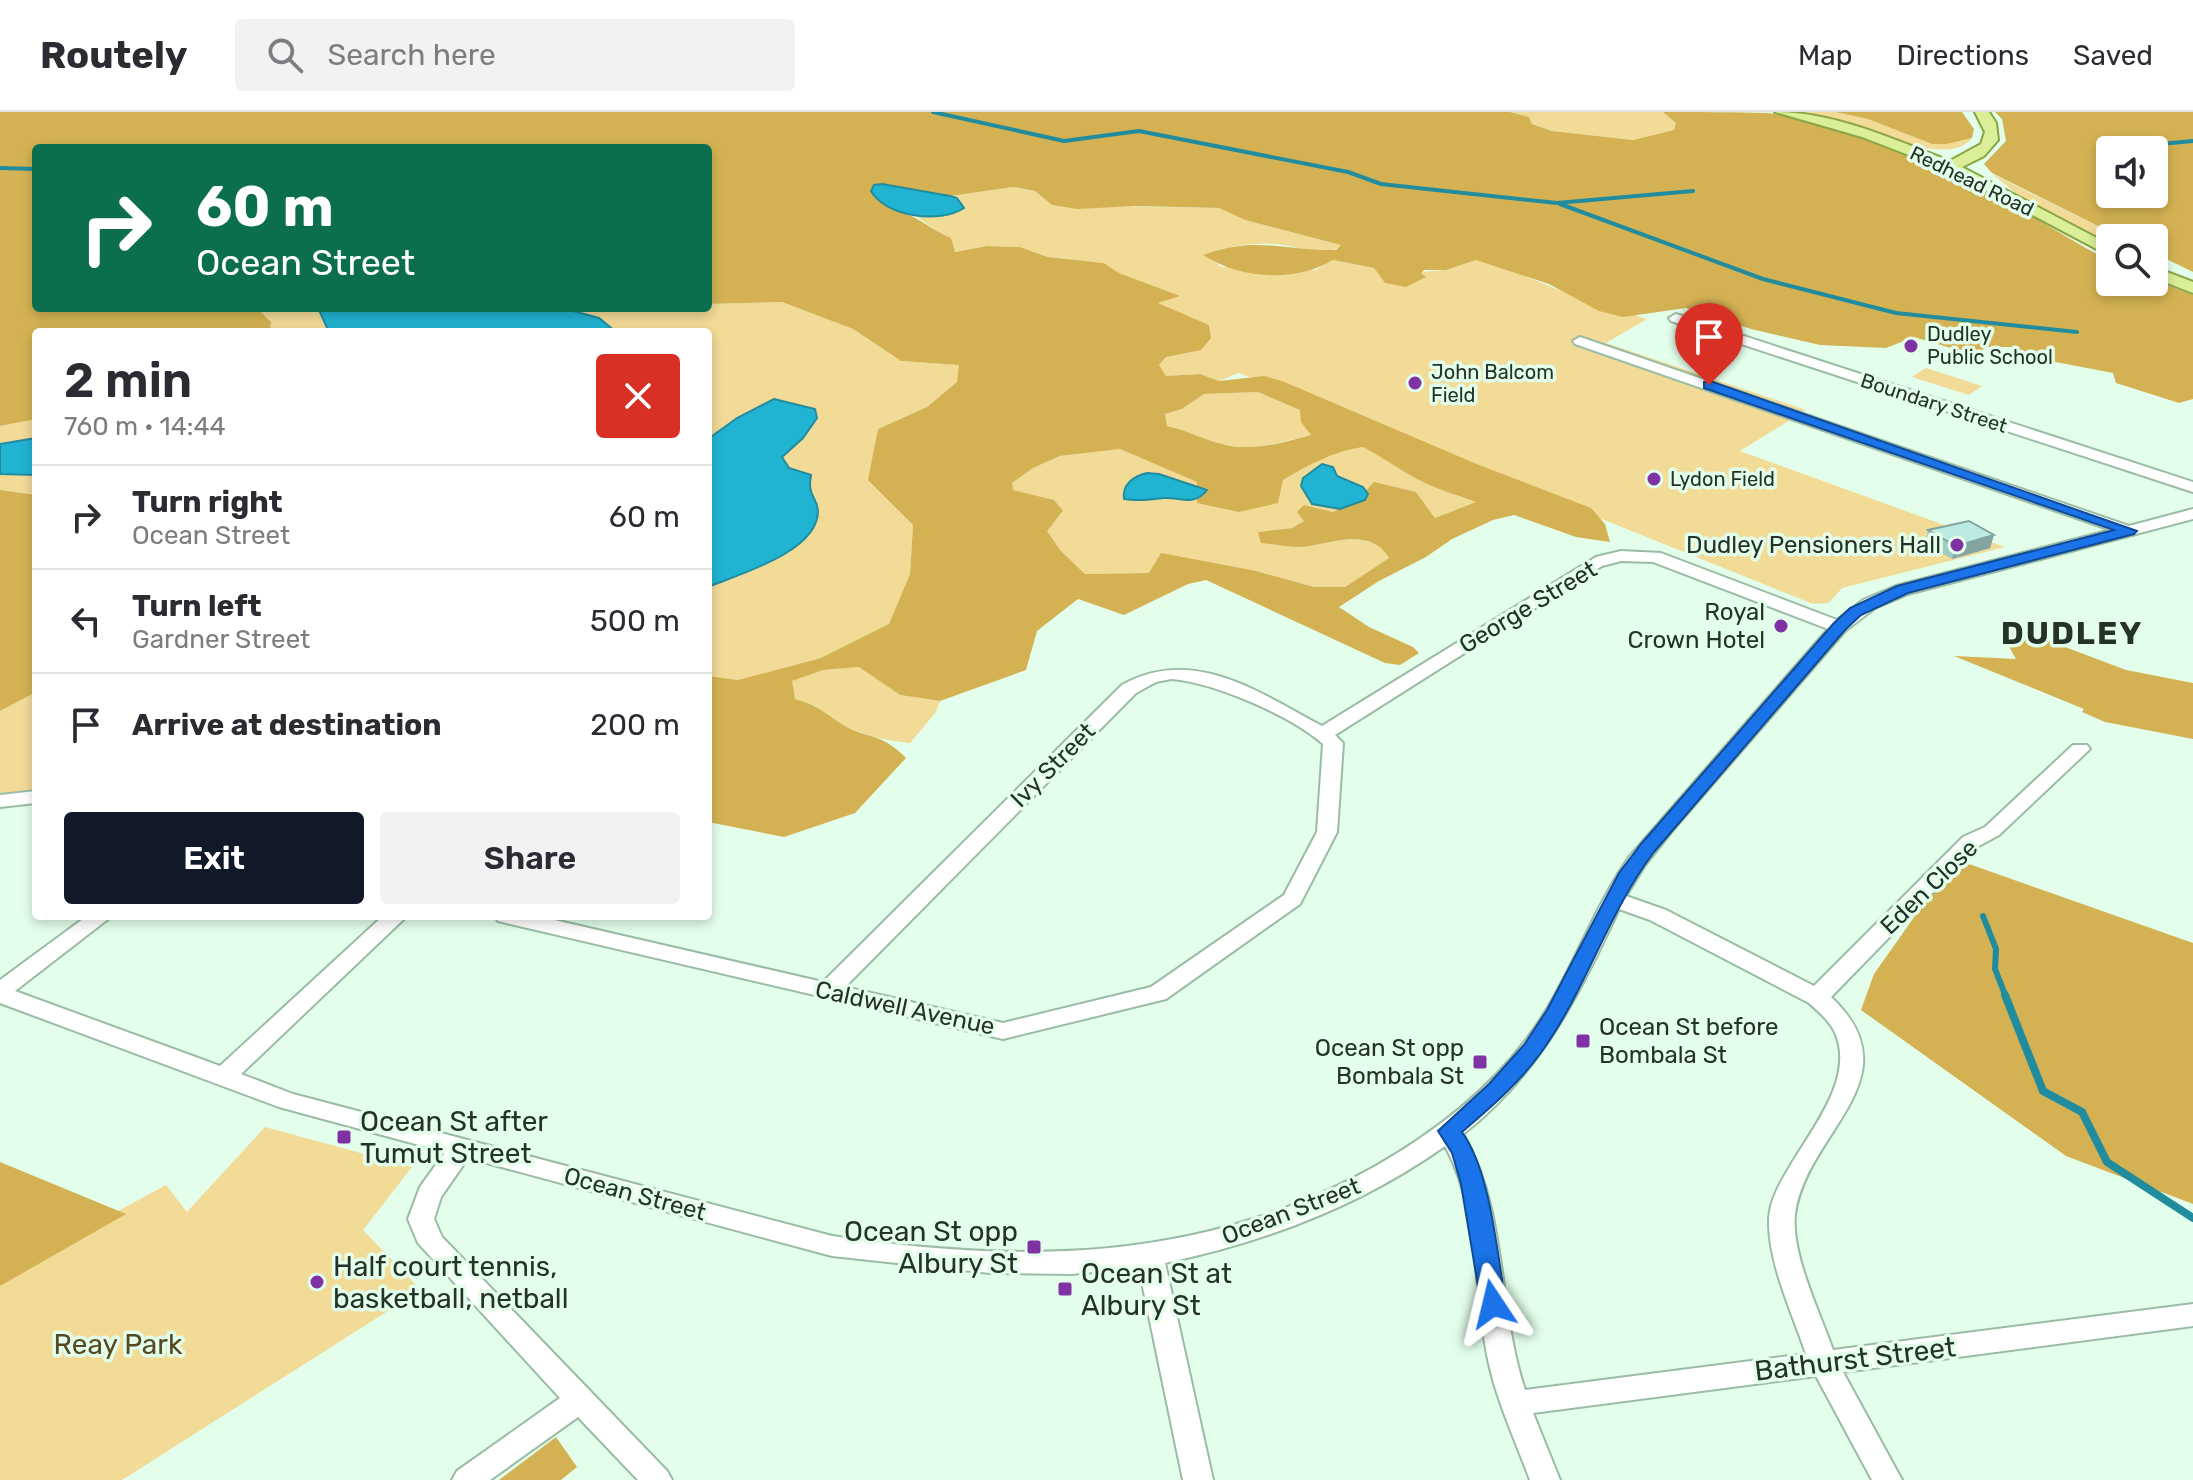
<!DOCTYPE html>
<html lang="en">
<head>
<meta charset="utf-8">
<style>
	body { margin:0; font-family:Rubik,sans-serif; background:#f2f2f3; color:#2b2b33; height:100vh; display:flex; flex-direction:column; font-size:30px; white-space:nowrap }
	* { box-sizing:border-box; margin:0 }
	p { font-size:26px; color:#7c7c81 }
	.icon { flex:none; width:44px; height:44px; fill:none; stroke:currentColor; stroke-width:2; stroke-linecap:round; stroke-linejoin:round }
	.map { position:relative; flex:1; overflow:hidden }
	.details { position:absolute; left:32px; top:216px; width:680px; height:592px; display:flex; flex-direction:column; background:#fff; border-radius:8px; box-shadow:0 4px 12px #0003 }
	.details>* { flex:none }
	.banner { position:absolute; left:32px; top:32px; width:680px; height:168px; border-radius:8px; box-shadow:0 4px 12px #0003; background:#0b6e4f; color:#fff; overflow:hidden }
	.tools { position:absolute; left:2096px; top:24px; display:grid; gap:16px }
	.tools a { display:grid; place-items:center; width:72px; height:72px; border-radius:8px; background:#fff; box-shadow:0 4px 12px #0003; font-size:40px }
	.pin { position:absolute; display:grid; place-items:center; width:68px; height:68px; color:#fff; margin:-82px -34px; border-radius:50% 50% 50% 0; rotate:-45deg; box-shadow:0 0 8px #0007 }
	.pin .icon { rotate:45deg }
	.me { position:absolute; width:88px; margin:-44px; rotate:350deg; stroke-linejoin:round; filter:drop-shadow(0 0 6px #0008) }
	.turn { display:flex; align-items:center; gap:28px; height:168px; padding:0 32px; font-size:36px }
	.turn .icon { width:104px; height:104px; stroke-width:2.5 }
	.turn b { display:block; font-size:56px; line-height:68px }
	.round { display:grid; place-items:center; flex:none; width:84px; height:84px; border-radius:8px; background:#f2f2f3 }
	.head { display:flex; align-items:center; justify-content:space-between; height:136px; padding:0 32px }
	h1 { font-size:48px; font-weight:600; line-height:60px }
	.cta { display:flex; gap:16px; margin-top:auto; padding:16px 32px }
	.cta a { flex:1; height:92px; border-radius:8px; background:#111827; color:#fff; font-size:32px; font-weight:600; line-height:92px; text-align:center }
	.cta a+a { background:#f2f2f3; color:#2b2b33 }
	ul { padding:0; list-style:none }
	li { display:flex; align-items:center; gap:24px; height:104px; padding:0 32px; border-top:2px solid #e1e1e2 }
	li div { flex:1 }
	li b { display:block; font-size:30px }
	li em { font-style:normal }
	header { display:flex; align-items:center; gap:48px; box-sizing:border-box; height:112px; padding:0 40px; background:#fff; border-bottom:2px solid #e1e1e2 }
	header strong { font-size:38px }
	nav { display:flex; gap:44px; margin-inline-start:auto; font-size:28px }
	.search { width:560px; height:72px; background:#f2f2f3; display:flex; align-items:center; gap:20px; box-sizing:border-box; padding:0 28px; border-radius:8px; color:#7c7c81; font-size:30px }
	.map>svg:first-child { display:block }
</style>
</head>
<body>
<header>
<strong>Routely</strong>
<div class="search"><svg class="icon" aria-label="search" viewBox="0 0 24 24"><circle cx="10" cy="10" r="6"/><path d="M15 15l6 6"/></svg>Search here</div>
<nav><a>Map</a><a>Directions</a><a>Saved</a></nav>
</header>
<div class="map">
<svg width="2193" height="1368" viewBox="0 0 2193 1368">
	<rect width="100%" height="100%" fill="#e3feea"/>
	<g fill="#f2da97">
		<polygon points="1510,0 1663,0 1677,11 1674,18 1633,28 1552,19 1532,12 1529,5"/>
		<path d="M1801,0H1835L1868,7L1932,32H1947L1972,26C1948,56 1880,19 1850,11C1834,6 1817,3 1801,0Z"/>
		<polygon points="1992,62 2122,126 2110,126 2110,136 2022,86"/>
		<path d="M1012,75L1035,79L1052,93L1219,96L1245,108L1342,133C1324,148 1294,132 1273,132C1249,131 1227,134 1204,143L1222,155L1316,158L1333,148L1374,156L1385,171L1425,165L1421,160L1446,158L1476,148L1498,153L1564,180L1647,207L1606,231L1806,298L1740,339L2005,435L1842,476L1829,491L1813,492L1239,261L1219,269L1200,262L1166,264L1158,253L1166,245L1183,240L1195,206L1179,203L1157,190L1179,184L1119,161L1104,151L1048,145L1020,135L987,134L954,140L951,126C936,120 927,111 914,103L938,104L963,96L957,86L950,84Z"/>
		<polygon points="782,190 853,217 901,249 960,253 957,270 927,295 878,317 869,368 913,413 910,462 889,513 822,546 738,568 708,564 708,475 790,440 818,396 782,345 803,326 816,306 797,294 774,288 737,306 708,327 708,220 616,220 599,206 562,196 708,196 708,192"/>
		<polygon points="257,196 318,196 329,220 270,220 271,210"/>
		<polygon points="1926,256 1982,274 1969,283 1912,265"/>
		<path d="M1258,280L1300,298L1311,323C1283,330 1251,340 1222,332C1202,327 1187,318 1167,314L1165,302L1182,297L1204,282Z"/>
		<polygon points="36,307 36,326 0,332 0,314"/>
		<path d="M1363,335C1402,354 1434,379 1477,390L1435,406L1416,380L1360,385L1333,400L1304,393V409L1292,416L1258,420L1269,432C1279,433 1291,435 1301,434C1331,432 1368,415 1390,445L1345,475H1314L1256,459L1085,462L1060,438L1046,419L1063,400L1054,388L1012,378V371L1033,356L1060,344L1120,337L1198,370L1283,368L1319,348L1345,338Z"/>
		<polygon points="0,362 36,363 36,383 0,378"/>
		<path d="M859,555L900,583L940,589L936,600L910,631C888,629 860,623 841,612C820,599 821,594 795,587L791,569L823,558Z"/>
		<polygon points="36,580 36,678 0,681 0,599"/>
		<polygon points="265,1015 412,1055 363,1118 421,1178 122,1368 0,1368 0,1163 166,1073 187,1100"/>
	</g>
	<g fill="#d4b253" fill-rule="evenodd">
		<path d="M0,0H1510L1529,5L1532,12L1552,19L1633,28L1674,18L1676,11L1663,0C1697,0 1735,0 1768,1C1838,12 1914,40 1976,73C2022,97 2064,125 2110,149V170L2154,168L2193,183V287L2179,291L2116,271L2113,261L2040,247L2013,235H1987L1974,243L1914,225L1886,236L1820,233L1751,217L1686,196L1623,205L1599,199L1549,172L1476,148L1446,158H1424L1421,161L1426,165L1406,175L1385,171L1374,156L1333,148C1295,171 1240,167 1203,143C1255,123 1285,139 1336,138L1341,133L1245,108L1219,96L1135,94L1077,97L1052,93L1035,79L1013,75L950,84L882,72L895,97C917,104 930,117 951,126L955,140L987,134L1020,135L1048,145L1104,151L1119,161L1180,184L1158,191L1209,213L1211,226L1201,238L1166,245L1159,253L1166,264L1200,262L1219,269L1264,264L1282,269L1479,353L1591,396L1605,412L1610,430L1576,425L1514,403L1493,408L1452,427L1426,445L1379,469L1339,495L1369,515L1413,535L1419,541L1400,553L1385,551L1206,468L1188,472L1124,503L1078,487L1037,519L1026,558L940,589L900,583L859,555L823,558L792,569L795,587C817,593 822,599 840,611C866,628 880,619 906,646L855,701L784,725L708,710V564L738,568L821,546L889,512L910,462L913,413L868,368L878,317L927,295L957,270L959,253L901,249L853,217L782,190L708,192V36H36V196H257L271,210L270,220H36V307L0,314ZM1258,280L1300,298L1301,310L1311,323C1282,331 1251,340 1222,332C1202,327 1187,318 1167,314L1165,302L1182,297L1204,282ZM1363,335C1382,345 1399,357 1417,367C1436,377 1456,383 1476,390L1435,406L1416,380L1374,370L1360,385L1333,400L1304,393L1297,400L1304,409L1292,416L1258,420L1261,431C1273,432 1287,435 1300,435C1328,433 1370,413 1389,446L1345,475H1314L1256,459L1161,441L1149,461L1085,462L1060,438L1047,419L1063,399L1054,388L1013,378L1012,371L1033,356L1060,344L1120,337L1197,370V391L1239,400L1278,391L1283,368C1309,353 1333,339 1363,335Z"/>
		<polygon points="1835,0 1962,0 1974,17 1972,26 1947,32 1932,32 1868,7"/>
		<path d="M1995,0H2193V160L2154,141V126H2122L1992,61L1984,52L2006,29L2002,7ZM2110,38H2154V82H2110Z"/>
		<polygon points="0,378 36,383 36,580 0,599"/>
		<polygon points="2001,521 2028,521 2126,558 2193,571 2193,627 2105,610 2082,600 2084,597 1954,544 2016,547"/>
		<polygon points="1955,747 2193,831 2193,1092 2066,1044 1861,898 1874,862"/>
		<polygon points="0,1050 126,1102 0,1174"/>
		<polygon points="556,1325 577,1355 561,1368 499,1368"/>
	</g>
	<g fill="#21b3d2" stroke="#228c9f" stroke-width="2">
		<path d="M882,72L950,84L957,86L964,96C940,112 886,105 871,79L874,73Z"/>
		<polygon points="318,196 562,196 599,206 616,220 329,220"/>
		<path d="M774,287L815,297L817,306L803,326L782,345L789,356L811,363C807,385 817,384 818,399C818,440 739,462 708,475V327L737,306Z"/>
		<polygon points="36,326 36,363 0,362 0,332"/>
		<polygon points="1322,352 1333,355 1337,364 1363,375 1368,382 1365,388 1340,397 1312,392 1301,374 1303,366"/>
		<path d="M1147,361L1159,362L1207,378C1194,395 1181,385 1164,386C1149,387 1139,390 1124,387C1122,372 1134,364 1147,361Z"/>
	</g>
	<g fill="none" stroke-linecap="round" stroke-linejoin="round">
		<g stroke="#228c9f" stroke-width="4">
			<polyline points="933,0 1064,29 1139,19 1348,60 1381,72 1557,91 1693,79"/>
			<polyline points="2149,33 2193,29"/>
			<polyline points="0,56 36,57"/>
			<polyline points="1560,92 1763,167 1896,201 2077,220"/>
		</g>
		<polyline stroke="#228c9f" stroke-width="6" points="1983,804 1996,837 1995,857 2006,885"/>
		<polyline stroke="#228c9f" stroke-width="8" points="2005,883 2043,979 2082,1000 2107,1050 2193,1106"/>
		<defs>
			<g id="minor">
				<polygon points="1676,202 2193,370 2193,380 1671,209 1669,206"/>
				<path d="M1580,225L2129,414L2193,397V407L1908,482L1875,496L1845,519L1672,719L1645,753L1626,784L1666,798L1814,874L1963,725L1985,715L2073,633H2087L2090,637L1999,723L1977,735L1831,885C1917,966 1805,1021 1795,1103C1791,1142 1820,1201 1833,1238L2193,1192V1214L1843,1260L1902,1368H1872L1816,1264L1533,1301L1560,1368H1530C1516,1330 1498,1292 1489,1252C1473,1182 1481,1099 1445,1034C1362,1093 1265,1130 1165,1151L1213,1368H1183L1139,1156L1071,1162L990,1161L832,1144L468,1046L441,1085L434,1107L442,1125L667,1359L672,1368H638L578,1305L490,1368H452L457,1359L560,1286L418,1131L408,1107L420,1075L445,1040L279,995L0,891V868L87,804H112L15,879L220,954L383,804H407L241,962L293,982L832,1124C1022,1152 1201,1151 1374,1055C1432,1022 1485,982 1526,928C1569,872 1589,802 1630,744L1828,517L1653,450L1621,449L1602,454L1335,623L1343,631L1337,720L1300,792L1166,887L1003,927L506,811L498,809L495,804H537L823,870L1122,573C1193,533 1260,581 1322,614L1596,445L1621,439L1661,441L1837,508L1863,488L1896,474L2111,418L1575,232L1573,229ZM1171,567C1213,570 1292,604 1323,632L1317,720L1284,783L1151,875L1003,911L845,875L1136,581L1156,570ZM1619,797L1650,808L1809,891C1819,900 1831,910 1836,923C1854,968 1810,1019 1789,1056C1780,1071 1770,1088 1769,1107C1768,1151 1792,1200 1806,1242L1525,1278C1497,1194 1508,1100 1463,1022C1539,963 1580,882 1619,797Z"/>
				<polygon points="36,679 36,691 0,695 0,683"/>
			</g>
			<g id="major">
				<path d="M1775,0C1835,0 1895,28 1950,49L1981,32L1985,20L1975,0H1989L1996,11L1998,28L1984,44L1962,55L2110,133V144L1945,57L1862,25Z"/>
				<polygon points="2154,155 2193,170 2193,181 2154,166"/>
			</g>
		</defs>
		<use href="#minor" stroke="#9abca4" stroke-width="4"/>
		<use href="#major" stroke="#8aa644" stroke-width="4"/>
		<use href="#minor" fill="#fff" fill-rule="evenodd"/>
		<use href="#major" fill="#daef98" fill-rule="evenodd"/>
	</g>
	<polygon fill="#a2cac4" points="1928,418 1990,436 1952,447 1925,431"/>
	<polygon fill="#84a4a0" points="1994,423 1990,436 1952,447 1956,434"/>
	<polygon fill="#bcebe4" stroke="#84a4a0" stroke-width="2" points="1969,409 1994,423 1956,434 1928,418"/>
	<path fill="#1a73e8" stroke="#114b97" stroke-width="2" d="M1704,270H1713L2137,419L2134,422L1908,481L1861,503L1845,518L1654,740C1607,802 1586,879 1540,942C1518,972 1490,996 1462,1020C1491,1060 1497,1143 1506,1192L1502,1199L1493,1202L1484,1199L1481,1192L1461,1072L1452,1041L1438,1019L1489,972L1524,933L1547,898L1619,761L1641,732L1834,511L1850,496L1897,474L2114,418L1704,276Z"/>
	<g fill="#7f32a3" stroke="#e3feea" stroke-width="3">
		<circle cx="1911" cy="234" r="8"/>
		<circle cx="1415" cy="271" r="8"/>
		<circle cx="1654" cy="367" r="8"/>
		<circle cx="1957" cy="433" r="8"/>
		<circle cx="1781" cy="514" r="8"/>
		<rect x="1575" y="921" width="16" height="16" rx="4"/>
		<rect x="1472" y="942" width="16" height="16" rx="4"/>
		<rect x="336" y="1017" width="16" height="16" rx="4"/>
		<rect x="1026" y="1127" width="16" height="16" rx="4"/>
		<circle cx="317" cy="1170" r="8"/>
		<rect x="1057" y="1169" width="16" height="16" rx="4"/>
	</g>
	<g text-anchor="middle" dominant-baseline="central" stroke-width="7" stroke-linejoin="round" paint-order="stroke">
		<g font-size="20" fill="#243228" stroke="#e3feea">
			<text transform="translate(1972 69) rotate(26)">Redhead Road</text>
			<text transform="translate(1934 291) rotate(18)">Boundary Street</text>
		</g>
		<g font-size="20" fill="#243228" stroke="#e3feea" text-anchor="start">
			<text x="1927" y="222">Dudley<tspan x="1927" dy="23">Public School</tspan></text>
			<text x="1431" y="260">John Balcom<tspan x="1431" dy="23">Field</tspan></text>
			<text x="1670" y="367">Lydon Field</text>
		</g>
		<g font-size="24" fill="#243228" stroke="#e3feea" text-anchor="end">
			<text x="1941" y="433">Dudley Pensioners Hall</text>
			<text x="1765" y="500">Royal<tspan x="1765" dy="28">Crown Hotel</tspan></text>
			<text x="1599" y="915" text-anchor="start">Ocean St before<tspan x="1599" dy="28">Bombala St</tspan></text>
			<text x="1464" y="936">Ocean St opp<tspan x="1464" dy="28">Bombala St</tspan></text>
		</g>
		<g font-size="24" fill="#243228" stroke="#e3feea">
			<text transform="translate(1528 495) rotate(-31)">George Street</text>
			<text transform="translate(1053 653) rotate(-45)">Ivy Street</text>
			<text transform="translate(1929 775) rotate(-44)">Eden Close</text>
			<text transform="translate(905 896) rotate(12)">Caldwell Avenue</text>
			<text transform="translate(635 1082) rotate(15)">Ocean Street</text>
			<text transform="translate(1291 1099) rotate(-21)">Ocean Street</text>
		</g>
		<g font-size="28" fill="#243228" stroke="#e3feea" text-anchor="start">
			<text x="360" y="1009">Ocean St after<tspan x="360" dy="32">Tumut Street</tspan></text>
			<text x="1018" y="1119" text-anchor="end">Ocean St opp<tspan x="1018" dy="32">Albury St</tspan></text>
			<text x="333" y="1154">Half court tennis,<tspan x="333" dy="32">basketball, netball</tspan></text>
			<text x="1081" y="1161">Ocean St at<tspan x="1081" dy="32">Albury St</tspan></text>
		</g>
		<g font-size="28" fill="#564820" stroke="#e3feea">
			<text x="118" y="1232">Reay Park</text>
		</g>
		<g font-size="28" fill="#243228" stroke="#e3feea">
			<text transform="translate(1855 1247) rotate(-7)">Bathurst Street</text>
		</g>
		<g font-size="32" font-weight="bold" letter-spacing="2" fill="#243228" stroke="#e3feea">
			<text x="2072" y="521">DUDLEY</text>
		</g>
	</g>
</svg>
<div class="tools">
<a><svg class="icon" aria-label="sound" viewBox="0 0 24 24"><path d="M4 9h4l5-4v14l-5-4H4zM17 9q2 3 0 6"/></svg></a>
<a><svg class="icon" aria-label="search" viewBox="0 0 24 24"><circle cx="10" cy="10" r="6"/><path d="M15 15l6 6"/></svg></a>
</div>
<div class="pin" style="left:1709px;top:273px;background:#d93025"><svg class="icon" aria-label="arrive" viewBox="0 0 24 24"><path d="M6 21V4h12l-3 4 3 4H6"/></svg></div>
<svg class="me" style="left:1493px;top:1192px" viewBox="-20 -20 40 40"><path d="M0-17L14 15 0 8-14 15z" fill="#1a73e8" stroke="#fff" stroke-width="4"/></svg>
<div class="banner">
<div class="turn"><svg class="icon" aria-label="right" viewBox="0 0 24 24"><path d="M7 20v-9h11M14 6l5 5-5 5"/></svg><div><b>60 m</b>Ocean Street</div></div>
</div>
<section class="details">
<div class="head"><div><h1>2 min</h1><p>760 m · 14:44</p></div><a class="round" style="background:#d93025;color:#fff"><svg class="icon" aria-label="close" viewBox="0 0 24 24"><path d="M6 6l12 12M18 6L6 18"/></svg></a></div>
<ul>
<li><svg class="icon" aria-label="right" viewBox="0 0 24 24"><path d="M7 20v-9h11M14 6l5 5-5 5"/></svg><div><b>Turn right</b><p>Ocean Street</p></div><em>60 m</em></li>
<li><svg class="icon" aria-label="left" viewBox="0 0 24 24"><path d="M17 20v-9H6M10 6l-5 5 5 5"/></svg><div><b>Turn left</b><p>Gardner Street</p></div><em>500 m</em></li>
<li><svg class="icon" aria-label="arrive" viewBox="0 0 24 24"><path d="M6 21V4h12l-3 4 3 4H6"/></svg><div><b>Arrive at destination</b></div><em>200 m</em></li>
</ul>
<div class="cta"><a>Exit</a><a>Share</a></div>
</section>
</div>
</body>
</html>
